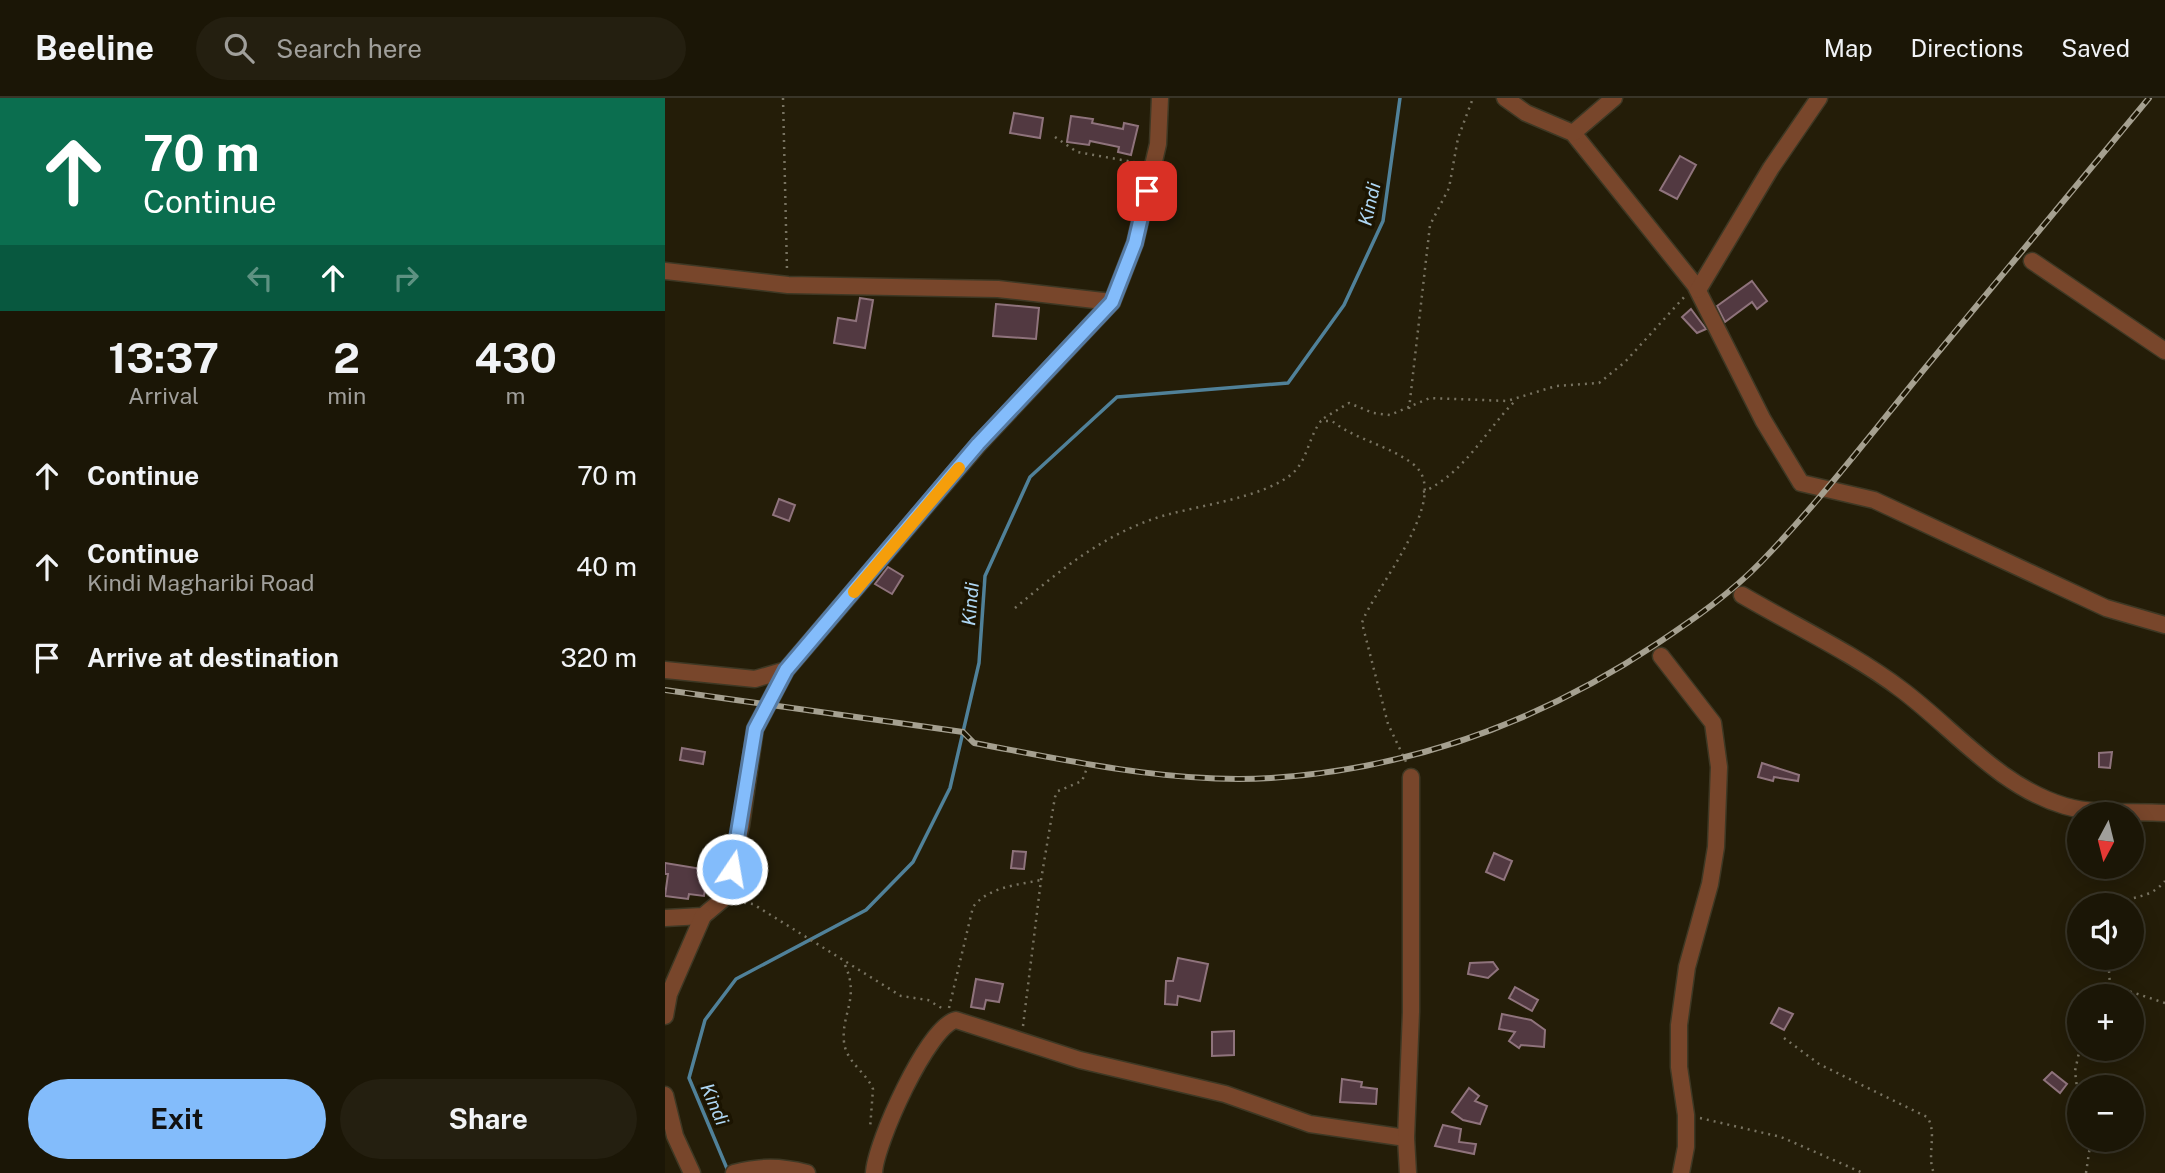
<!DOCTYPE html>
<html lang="en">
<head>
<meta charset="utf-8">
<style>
	body { margin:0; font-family:"Public Sans",sans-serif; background:#241f10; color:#f1f3f6; height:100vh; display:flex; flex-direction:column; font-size:26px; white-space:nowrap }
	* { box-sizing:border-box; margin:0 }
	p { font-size:23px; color:#a09f9b }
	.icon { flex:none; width:38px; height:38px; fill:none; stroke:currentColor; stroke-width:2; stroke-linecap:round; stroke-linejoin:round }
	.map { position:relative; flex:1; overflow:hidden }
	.drawer { display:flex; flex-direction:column; background:#1b1606; width:665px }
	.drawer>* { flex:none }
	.top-card { background:#0b6e4f; color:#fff; overflow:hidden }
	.needle { width:46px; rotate:187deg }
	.buttons { position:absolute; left:1402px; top:704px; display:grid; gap:14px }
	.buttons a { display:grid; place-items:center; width:77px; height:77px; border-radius:50%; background:#1b1606; box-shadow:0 4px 18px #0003,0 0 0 2px #393528; font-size:35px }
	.pin { position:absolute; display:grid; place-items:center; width:60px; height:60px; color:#fff; margin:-30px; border-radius:14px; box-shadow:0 4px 10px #0006 }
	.me { position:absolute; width:77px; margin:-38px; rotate:12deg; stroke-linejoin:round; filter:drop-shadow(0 0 5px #0008) }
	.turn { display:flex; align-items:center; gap:24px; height:147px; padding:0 28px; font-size:32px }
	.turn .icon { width:91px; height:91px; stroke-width:2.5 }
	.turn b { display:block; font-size:49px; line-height:60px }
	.lanes { display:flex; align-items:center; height:66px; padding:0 28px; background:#0003; justify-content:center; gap:35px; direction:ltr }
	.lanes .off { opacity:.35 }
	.eta { display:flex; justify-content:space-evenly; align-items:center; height:119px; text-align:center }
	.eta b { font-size:42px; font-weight:700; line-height:49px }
	.primary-button { display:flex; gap:14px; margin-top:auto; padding:14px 28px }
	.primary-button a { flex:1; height:80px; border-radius:42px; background:#83bcfb; color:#111; font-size:28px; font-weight:700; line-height:80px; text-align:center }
	.primary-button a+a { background:#241f10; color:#f1f3f6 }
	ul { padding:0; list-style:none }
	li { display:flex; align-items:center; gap:21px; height:91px; padding:0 28px }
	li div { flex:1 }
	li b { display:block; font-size:26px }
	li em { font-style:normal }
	header { display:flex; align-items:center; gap:42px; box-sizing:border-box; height:98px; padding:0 35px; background:#1b1606; border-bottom:2px solid #393528 }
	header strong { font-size:33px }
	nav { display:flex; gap:38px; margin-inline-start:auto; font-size:24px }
	.search { width:490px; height:63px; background:#241f10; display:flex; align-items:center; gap:18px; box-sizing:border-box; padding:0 24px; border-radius:38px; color:#a09f9b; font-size:26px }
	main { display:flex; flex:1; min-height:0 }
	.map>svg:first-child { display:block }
</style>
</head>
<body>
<header>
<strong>Beeline</strong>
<div class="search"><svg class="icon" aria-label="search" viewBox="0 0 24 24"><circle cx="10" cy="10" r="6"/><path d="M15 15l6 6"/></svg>Search here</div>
<nav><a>Map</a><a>Directions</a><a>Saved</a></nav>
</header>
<main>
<section class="drawer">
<div class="top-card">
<div class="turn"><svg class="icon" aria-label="ahead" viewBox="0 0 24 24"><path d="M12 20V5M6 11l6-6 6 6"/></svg><div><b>70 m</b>Continue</div></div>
<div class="lanes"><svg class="icon off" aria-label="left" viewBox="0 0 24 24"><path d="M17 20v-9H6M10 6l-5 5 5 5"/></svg><svg class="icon" aria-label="ahead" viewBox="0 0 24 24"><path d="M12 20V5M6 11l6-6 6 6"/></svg><svg class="icon off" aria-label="right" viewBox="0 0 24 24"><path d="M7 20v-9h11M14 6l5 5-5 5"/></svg></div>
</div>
<div class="eta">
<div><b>13:37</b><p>Arrival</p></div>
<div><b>2</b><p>min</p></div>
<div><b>430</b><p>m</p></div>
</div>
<ul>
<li><svg class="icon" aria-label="ahead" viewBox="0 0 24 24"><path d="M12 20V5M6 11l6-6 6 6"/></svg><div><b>Continue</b></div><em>70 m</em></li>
<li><svg class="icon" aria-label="ahead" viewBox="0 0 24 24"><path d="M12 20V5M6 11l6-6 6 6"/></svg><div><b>Continue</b><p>Kindi Magharibi Road</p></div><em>40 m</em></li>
<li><svg class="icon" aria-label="arrive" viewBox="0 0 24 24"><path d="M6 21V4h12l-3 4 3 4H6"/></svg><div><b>Arrive at destination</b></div><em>320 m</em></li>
</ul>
<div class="primary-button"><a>Exit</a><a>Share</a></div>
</section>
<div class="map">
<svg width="1500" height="1075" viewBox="0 0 1500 1075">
	<rect width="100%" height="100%" fill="#241d08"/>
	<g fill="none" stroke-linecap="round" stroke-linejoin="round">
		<polyline stroke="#508199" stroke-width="3.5" points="63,1073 24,980 40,922 71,881 201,812 248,764 285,690 314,565 320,478 365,379 452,299 623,285 679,207 718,123 735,0"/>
	</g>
	<g fill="#523941" stroke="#8f737c" stroke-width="2">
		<polygon points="349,15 378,20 375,40 345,35"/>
		<polygon points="406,18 428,21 427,25 458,31 459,25 473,28 466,57 453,54 454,49 425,43 424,47 402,44"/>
		<polygon points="1015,58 1031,67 1012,101 995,92"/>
		<polygon points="1087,183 1102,203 1092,211 1087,204 1060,224 1052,208"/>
		<polygon points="195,200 208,202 200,250 169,245 173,220 191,223"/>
		<polygon points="331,206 374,210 371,241 328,238"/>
		<polygon points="1026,211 1041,231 1032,235 1017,219"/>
		<polygon points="114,401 130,407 124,423 108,417"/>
		<polygon points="223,469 238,478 227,496 210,486"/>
		<polygon points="17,650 40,654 38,666 15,662"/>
		<polygon points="1447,654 1445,670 1434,669 1434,655"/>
		<polygon points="1097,665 1134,677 1133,683 1109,679 1108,683 1093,679"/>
		<polygon points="348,753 361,754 359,771 346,770"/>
		<polygon points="829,755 847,763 839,782 821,774"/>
		<polygon points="0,765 43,772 39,798 24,796 23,801 0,798 3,776 0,776"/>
		<polygon points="513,860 543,866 535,903 513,898 512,907 500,906 501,883 508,883"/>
		<polygon points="828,864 833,871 823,880 803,876 805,865"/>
		<polygon points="311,881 338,886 334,904 321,902 319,911 306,909"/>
		<polygon points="850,889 873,902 867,913 844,900"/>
		<polygon points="1114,910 1128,916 1119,932 1106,925"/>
		<polygon points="837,916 866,922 880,932 879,949 856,947 854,950 844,943 850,934 834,931"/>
		<polygon points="569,933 569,957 547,958 547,934"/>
		<polygon points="1387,974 1402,986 1395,995 1379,982"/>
		<polygon points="677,981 697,984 696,989 712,991 711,1006 675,1004"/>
		<polygon points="804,990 814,998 810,1003 822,1008 815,1026 798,1022 787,1014"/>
		<polygon points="778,1027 796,1031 794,1044 811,1046 809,1056 770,1048"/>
	</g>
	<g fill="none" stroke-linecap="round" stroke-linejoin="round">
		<defs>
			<g id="minor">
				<polyline points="840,0 861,15 908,35 1030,187 1098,322 1136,385 1209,402 1441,510 1500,527"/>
				<polyline points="908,35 949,0"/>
				<polyline points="1367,163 1500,253"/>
				<polyline points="0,173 123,187 333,191 447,204"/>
				<polyline points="1033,192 1106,70 1154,0"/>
				<path d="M1077,497C1130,528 1188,555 1237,592C1289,631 1335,689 1400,708C1431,717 1467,713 1500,715"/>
				<polyline points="996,558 1048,625 1054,669 1051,749 1045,786 1022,869 1014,927 1014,969 1021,1017 1021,1049 1016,1075"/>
				<polyline points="0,572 90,581 121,572 313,347 447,204 470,145 493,46 495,0"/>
				<polyline points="0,820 38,818 57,802 76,728 90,631 121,572"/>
				<polyline points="0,918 4,896 38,818"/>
				<polyline points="0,997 10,1038 27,1075"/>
				<path d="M69,1075C95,1068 115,1068 142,1075"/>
				<path d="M209,1075C210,1046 263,928 291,922L415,962L560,996L645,1026L741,1040"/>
				<polyline points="743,1075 741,1040 746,914 746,679"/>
			</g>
		</defs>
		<use href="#minor" stroke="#3e3824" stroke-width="19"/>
		<g stroke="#787361" stroke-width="2.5" stroke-dasharray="2 5" stroke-linecap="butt">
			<polyline points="118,0 122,172"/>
			<polyline points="390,39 412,54 474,65"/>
			<polyline points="744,311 765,127 784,90 793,40 808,0"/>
			<polyline points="659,320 684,305 708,315 725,317 765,300 842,303 891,288 934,285 960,264 1021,197"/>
			<path d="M758,394C801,374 819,334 851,302"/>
			<path d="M350,510C393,474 434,440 488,421C525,408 600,401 629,374C643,360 644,338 656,323H667C691,342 723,347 748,366C790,398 707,493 697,525L723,626L742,666"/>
			<polyline points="72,804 88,806 236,898 263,902 280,912"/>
			<path d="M1449,807C1469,797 1485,801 1500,783"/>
			<polyline points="1443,859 1445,887 1500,905"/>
			<path d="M180,867C195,900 176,916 179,944C181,964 201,974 208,991L205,1031"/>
			<polyline points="1438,898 1445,887"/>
			<path d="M284,910L308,809C323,789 352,787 376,782"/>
			<polyline points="358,928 376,782 390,699 393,693 417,683 422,670"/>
			<path d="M1119,940L1154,966L1262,1019C1273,1034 1261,1058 1269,1075"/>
			<polyline points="1414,1007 1410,973 1415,950"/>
			<polyline points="1035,1020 1116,1039 1198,1075"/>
			<polyline points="1421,1075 1426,1041"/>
		</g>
		<use href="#minor" stroke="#78462b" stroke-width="16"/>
		<defs>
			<path id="rail" d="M0,592L298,634L309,645C406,663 507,686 606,680C746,671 876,623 993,545C1029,521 1066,495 1096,464C1155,403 1207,335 1261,269C1335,179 1410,90 1484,0"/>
		</defs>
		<use href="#rail" stroke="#a5a090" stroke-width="6"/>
		<use href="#rail" stroke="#1b1401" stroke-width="3.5" stroke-dasharray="10" stroke-linecap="butt"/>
	</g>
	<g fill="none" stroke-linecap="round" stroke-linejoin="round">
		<defs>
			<polyline id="route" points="67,771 90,631 121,572 313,346 447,204 470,145 482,93"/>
		</defs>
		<use href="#route" stroke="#557aa3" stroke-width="18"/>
		<use href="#route" stroke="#83bcfb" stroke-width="12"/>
		<polyline stroke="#f59e0b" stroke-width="12" points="189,494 294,370"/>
	</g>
	<g text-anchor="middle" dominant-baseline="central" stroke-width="7" stroke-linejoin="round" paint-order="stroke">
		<g font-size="19" font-style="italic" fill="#aed6f3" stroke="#1b1401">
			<text transform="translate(704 106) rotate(-77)">Kindi</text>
			<text transform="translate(305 506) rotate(-85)">Kindi</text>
			<text transform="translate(50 1006) rotate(67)">Kindi</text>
		</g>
	</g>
</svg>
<div class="buttons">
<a><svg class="needle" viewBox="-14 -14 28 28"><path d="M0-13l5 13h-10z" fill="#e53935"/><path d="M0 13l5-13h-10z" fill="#a09f9b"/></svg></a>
<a><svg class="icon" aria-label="sound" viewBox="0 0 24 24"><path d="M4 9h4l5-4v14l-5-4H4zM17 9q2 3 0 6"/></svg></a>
<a>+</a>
<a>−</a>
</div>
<div class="pin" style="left:482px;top:93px;background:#d93025"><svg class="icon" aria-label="arrive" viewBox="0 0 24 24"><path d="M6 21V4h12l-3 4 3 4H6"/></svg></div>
<svg class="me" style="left:67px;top:771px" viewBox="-20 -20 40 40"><circle r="17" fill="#83bcfb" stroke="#fff" stroke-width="3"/><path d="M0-11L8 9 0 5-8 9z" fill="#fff"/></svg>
</div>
</main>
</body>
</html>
